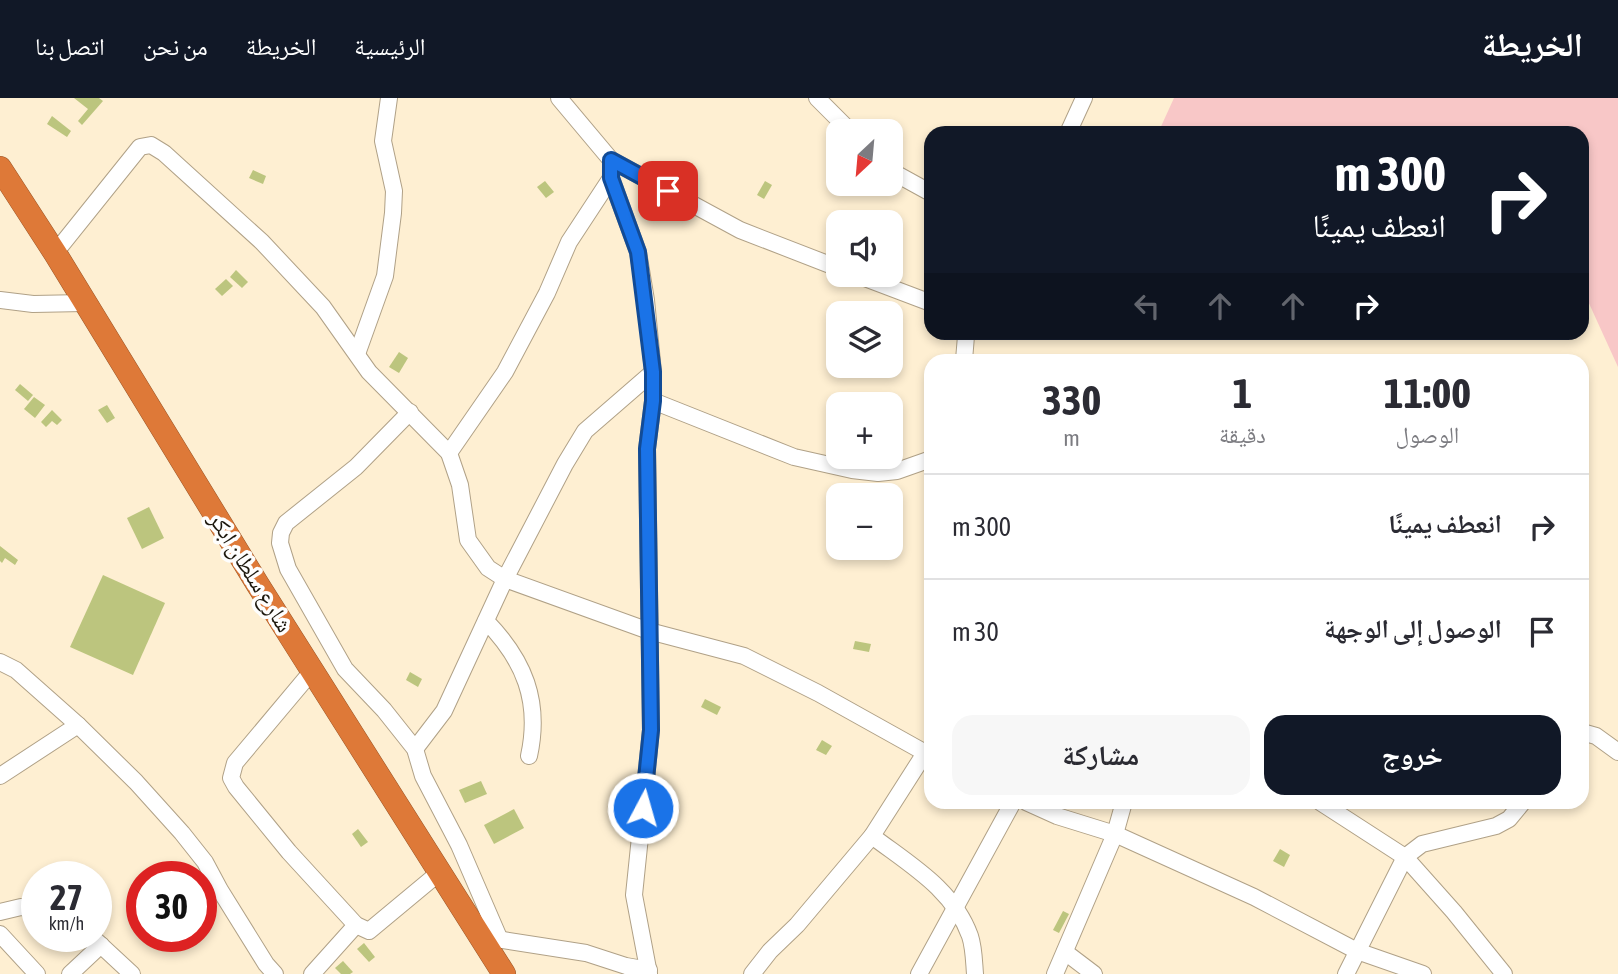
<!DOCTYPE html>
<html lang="ar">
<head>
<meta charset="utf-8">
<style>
	body { margin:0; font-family:"Asap Condensed","Noto Naskh Arabic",sans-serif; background:#f7f7f7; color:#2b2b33; direction:rtl; height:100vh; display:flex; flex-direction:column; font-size:26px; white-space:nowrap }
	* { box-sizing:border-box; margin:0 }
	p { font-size:23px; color:#7c7c81 }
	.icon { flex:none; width:38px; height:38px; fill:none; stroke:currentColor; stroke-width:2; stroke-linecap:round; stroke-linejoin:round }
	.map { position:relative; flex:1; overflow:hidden; direction:ltr }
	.side { position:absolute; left:924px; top:256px; width:665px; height:455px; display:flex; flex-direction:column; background:#fff; border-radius:21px; box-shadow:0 4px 10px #0003; direction:rtl }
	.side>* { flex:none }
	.top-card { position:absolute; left:924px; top:28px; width:665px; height:214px; border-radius:21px; box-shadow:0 4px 10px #0003; direction:rtl; background:#111827; color:#fff; overflow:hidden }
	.needle { width:46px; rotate:206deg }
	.buttons { position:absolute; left:826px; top:21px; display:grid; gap:14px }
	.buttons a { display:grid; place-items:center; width:77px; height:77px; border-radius:14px; background:#fff; box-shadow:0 4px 10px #0003; font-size:35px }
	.speed { position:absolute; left:21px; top:763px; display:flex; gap:14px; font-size:35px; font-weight:700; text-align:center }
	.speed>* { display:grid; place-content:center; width:91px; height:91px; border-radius:50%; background:#fff; box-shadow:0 4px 10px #0003; line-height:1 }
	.speed small { font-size:18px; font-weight:400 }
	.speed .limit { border:10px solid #d22; background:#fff; color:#111 }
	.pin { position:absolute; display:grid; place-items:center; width:60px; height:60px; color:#fff; margin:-30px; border-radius:14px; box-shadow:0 4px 10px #0006 }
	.me { position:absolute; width:77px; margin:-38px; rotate:6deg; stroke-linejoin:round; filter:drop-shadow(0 0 5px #0008) }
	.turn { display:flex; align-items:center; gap:24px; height:147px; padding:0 28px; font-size:32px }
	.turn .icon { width:91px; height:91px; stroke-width:2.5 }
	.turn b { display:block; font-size:49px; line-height:60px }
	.lanes { display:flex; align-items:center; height:66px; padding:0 28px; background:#0003; justify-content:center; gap:35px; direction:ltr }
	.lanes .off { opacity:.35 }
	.eta { display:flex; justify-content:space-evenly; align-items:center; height:119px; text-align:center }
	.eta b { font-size:42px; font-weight:700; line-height:49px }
	.action { display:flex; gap:14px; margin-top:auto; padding:14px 28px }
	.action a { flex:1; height:80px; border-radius:21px; background:#111827; color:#fff; font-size:28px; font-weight:700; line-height:80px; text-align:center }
	.action a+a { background:#f7f7f7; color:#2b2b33 }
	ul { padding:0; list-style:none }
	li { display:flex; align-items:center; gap:21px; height:105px; padding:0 28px; border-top:2px solid #e1e1e2 }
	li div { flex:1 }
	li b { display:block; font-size:26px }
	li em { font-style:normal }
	header { display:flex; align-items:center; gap:42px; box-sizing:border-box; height:98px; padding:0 35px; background:#111827; color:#fff }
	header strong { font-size:33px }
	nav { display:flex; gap:38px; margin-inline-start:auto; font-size:24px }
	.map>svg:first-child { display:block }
</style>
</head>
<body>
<header>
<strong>الخريطة</strong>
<nav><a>الرئيسية</a><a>الخريطة</a><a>من نحن</a><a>اتصل بنا</a></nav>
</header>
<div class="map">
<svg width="1618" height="876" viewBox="0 0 1618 876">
	<rect width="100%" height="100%" fill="#feefd2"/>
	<polygon fill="#f8c7c7" points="1174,0 1618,0 1618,269 1582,190 1582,35 1257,35 1251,33 1158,35"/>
	<g fill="#bcc57e">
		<polygon points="74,0 99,0 103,3 82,27 78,23 88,11"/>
		<polygon points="52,18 71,33 67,39 47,26"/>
		<polygon points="253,72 266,78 263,86 249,80"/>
		<polygon points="545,83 554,94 546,100 537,89"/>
		<polygon points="765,83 772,87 764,101 757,97"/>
		<polygon points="236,172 248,184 242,190 230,179"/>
		<polygon points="226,181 233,188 222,198 215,191"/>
		<polygon points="399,254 408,260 399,275 389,269"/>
		<polygon points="20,286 33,297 28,303 15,292"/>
		<polygon points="34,299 45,307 35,320 24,311"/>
		<polygon points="107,307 115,320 107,325 98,312"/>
		<polygon points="52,312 62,322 57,327 52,323 46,329 41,324"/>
		<polygon points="149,409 164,440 142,451 127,420"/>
		<polygon points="0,448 18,462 15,467 5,460 2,465 0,463"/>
		<polygon points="103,477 165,505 133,577 70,549"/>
		<polygon points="855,543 871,546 869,554 853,551"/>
		<polygon points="410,574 422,581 418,589 406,582"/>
		<polygon points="705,601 721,609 717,617 701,609"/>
		<polygon points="822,642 832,648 826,657 816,652"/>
		<polygon points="481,683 487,696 465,705 459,692"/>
		<polygon points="514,711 524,730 494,746 484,727"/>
		<polygon points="358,731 368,744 361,749 352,736"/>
		<polygon points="1280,751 1290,757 1284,769 1273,763"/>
		<polygon points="1063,813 1069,816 1059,835 1053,832"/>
		<polygon points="364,845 375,859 369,864 357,851"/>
		<polygon points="343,863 353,874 350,876 341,876 335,870"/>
	</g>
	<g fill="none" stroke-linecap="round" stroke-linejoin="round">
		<defs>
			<g id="minor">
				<polyline points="559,0 611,62 611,80 638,154 646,202 653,274 653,303 647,351 651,632 634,797 649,876"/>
				<polyline points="817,0 850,33"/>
				<polyline points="1068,35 1084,0"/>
				<polyline points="611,62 740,132 838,170"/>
				<polyline points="891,73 931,95"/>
				<polyline points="55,155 140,49 151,47 164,55 262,144 323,209 369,274 449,355 460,387 468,442 488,470 505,481 649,533 744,558 818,595 931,658"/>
				<polyline points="857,177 931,205"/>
				<polyline points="0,202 33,206 84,205"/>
				<polyline points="357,256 385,178 393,115 394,93 383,43 389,0"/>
				<polyline points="964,262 966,238 969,234"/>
				<polyline points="653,303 794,359 852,372 878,375 897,373 931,361"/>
				<polyline points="410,314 356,369 286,425 281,435 280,445 288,471 345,571 384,612 415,651 423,678 459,747 500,842"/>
				<polyline points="449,355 505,274 547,195 569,144 611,80"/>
				<path d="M486,523C524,562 541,603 529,658"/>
				<polyline points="0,564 16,572 78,627 0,678"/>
				<polyline points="313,572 235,665 231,680 236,689 289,754 356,827 369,833 440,774"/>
				<polyline points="78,627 136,684 182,735 205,764 220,792 266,866 275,876"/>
				<polyline points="1582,634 1596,638 1618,654"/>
				<polyline points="415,651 444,613 505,481 565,366 585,333 653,274"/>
				<polyline points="1026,704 1057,718 1115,736 1254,799 1357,853 1423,876"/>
				<polyline points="1320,704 1405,759 1454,814 1504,876"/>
				<path d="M872,738C910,767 953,791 970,838C974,850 974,864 975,876"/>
				<polyline points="0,814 21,809 37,810"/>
				<polyline points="0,836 37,876"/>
				<polyline points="91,838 132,876"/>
				<polyline points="490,840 586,855 626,868 649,872"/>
				<polyline points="1065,854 1094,876"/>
				<polyline points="70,876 101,847"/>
				<polyline points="312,876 356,827"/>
				<polyline points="752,876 770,853 797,827 872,738 925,655"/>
				<polyline points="919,876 1013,704"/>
				<polyline points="1055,876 1115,736 1124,704"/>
				<polyline points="1346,876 1405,759 1422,746 1496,728 1509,721 1523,704"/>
			</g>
			<polyline id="highway" points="0,70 55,155 258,487 504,876"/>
		</defs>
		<use href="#minor" stroke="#b0a187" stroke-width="18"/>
		<use href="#highway" stroke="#9a5729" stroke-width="24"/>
		<use href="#minor" stroke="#fff" stroke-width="16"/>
		<use href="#highway" stroke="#de7938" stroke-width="23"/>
	</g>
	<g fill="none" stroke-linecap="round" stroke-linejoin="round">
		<defs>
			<polyline id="route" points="643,710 651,632 647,351 653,303 653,274 638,154 611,80 611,62 668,93"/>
		</defs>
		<use href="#route" stroke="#114b97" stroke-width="18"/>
		<use href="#route" stroke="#1a73e8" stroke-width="12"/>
	</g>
	<g text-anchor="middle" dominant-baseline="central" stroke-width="7" stroke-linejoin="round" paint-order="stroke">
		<g font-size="23" fill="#1d180e" stroke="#fefefe">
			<text transform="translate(251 474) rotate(58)">شارع سلطان ابكر</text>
		</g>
	</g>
</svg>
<div class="buttons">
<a><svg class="needle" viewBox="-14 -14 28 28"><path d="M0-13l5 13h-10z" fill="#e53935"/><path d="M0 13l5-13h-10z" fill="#7c7c81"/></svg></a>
<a><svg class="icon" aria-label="sound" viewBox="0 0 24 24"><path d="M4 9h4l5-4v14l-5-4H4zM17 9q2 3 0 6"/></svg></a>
<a><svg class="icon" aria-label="layers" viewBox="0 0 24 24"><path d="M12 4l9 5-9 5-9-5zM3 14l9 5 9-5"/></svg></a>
<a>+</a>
<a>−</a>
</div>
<div class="speed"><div>27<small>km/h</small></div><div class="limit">30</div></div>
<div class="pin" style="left:668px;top:93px;background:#d93025"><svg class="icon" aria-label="arrive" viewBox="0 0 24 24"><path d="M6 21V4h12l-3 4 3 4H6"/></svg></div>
<svg class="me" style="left:643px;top:710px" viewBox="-20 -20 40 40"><circle r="17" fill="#1a73e8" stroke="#fff" stroke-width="3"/><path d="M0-11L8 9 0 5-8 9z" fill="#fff"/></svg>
<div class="top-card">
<div class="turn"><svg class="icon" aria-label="right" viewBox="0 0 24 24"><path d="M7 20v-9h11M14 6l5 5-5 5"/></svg><div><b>300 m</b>انعطف يمينًا</div></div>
<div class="lanes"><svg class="icon off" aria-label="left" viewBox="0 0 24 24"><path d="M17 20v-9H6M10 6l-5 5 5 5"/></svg><svg class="icon off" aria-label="ahead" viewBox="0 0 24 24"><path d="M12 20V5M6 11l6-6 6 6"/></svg><svg class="icon off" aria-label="ahead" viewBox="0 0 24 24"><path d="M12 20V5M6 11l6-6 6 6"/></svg><svg class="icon" aria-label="right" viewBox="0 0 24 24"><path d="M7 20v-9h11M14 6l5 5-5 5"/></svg></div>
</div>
<section class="side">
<div class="eta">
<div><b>11:00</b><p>الوصول</p></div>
<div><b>1</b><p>دقيقة</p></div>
<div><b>330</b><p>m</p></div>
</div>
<ul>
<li><svg class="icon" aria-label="right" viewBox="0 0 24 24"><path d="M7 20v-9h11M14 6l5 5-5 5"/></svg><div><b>انعطف يمينًا</b></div><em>300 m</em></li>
<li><svg class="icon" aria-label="arrive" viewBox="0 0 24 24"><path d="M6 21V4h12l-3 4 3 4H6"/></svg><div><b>الوصول إلى الوجهة</b></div><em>30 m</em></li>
</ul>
<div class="action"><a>خروج</a><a>مشاركة</a></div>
</section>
</div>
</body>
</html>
